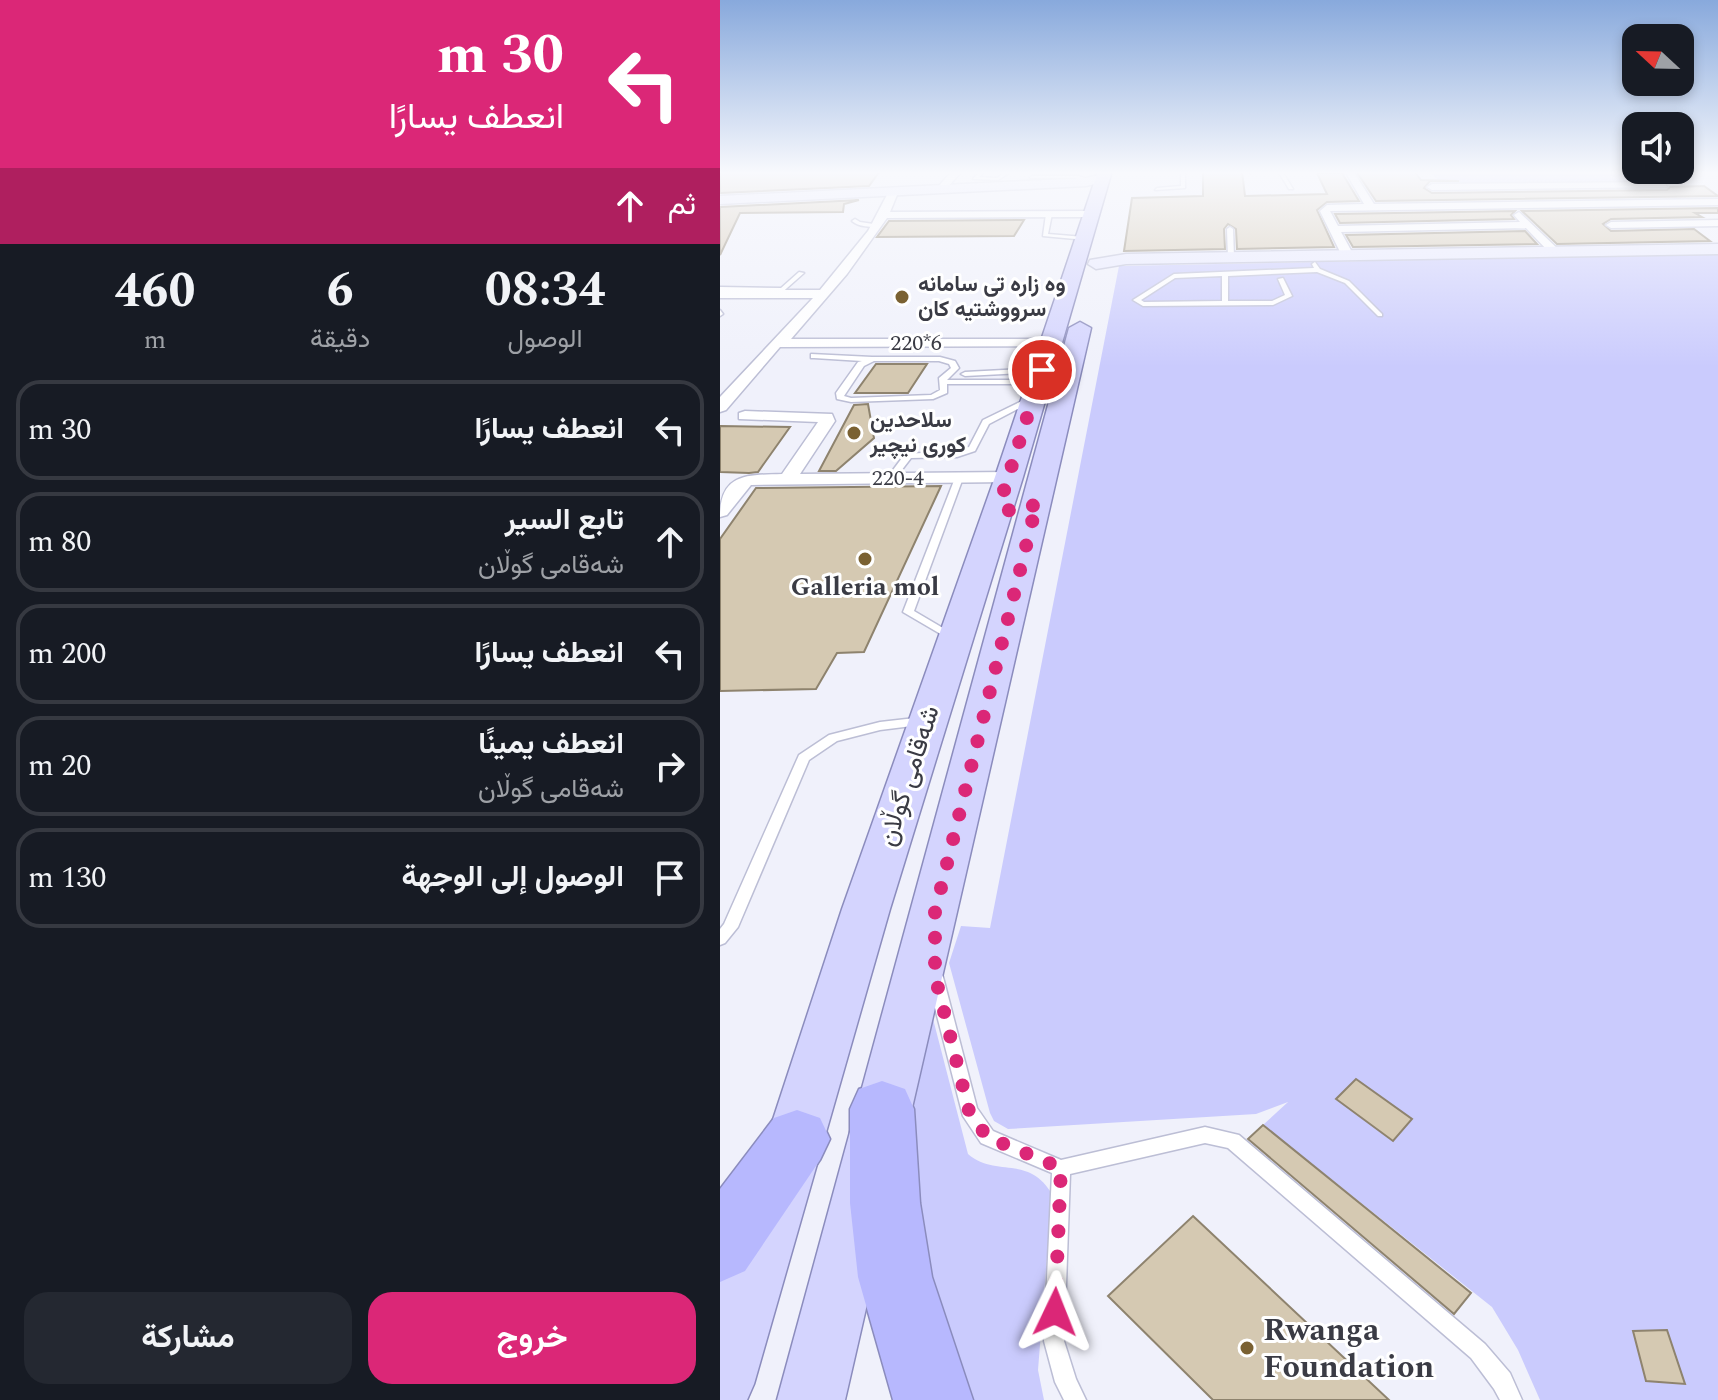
<!DOCTYPE html>
<html lang="ar">
<head>
<meta charset="utf-8">
<style>
	body { margin:0; font-family:Spectral,Vazirmatn,serif; background:#242831; color:#f1f3f6; direction:rtl; height:100vh; display:flex; flex-direction:column; font-size:30px; white-space:nowrap }
	* { box-sizing:border-box; margin:0 }
	p { font-size:26px; color:#9ea1a6 }
	.icon { flex:none; width:44px; height:44px; fill:none; stroke:currentColor; stroke-width:2; stroke-linecap:round; stroke-linejoin:round }
	.map { position:relative; flex:1; overflow:hidden; direction:ltr }
	.panel { display:flex; flex-direction:column; background:#171b24; width:720px }
	.panel>* { flex:none }
	.banner { background:#db2777; color:#fff; overflow:hidden }
	.needle { width:52px; rotate:292deg }
	.controls { position:absolute; left:902px; top:24px; display:grid; gap:16px }
	.controls a { display:grid; place-items:center; width:72px; height:72px; border-radius:16px; background:#171b24; box-shadow:0 4px 12px #0003; font-size:40px }
	.pin { position:absolute; display:grid; place-items:center; width:68px; height:68px; color:#fff; margin:-34px; border:4px solid #fff; border-radius:50%; box-shadow:0 2px 8px #0007 }
	.me { position:absolute; width:88px; margin:-44px; rotate:2deg; stroke-linejoin:round; filter:drop-shadow(0 0 6px #0008) }
	.turn { display:flex; align-items:center; gap:28px; height:168px; padding:0 24px; font-size:36px }
	.turn .icon { width:104px; height:104px; stroke-width:2.5 }
	.turn b { display:block; font-size:56px; line-height:68px }
	.then { display:flex; align-items:center; height:76px; padding:0 24px; background:#0003; gap:16px; font-size:30px }
	.eta { display:flex; justify-content:space-evenly; align-items:center; height:136px; text-align:center }
	.eta b { font-size:48px; font-weight:700; line-height:56px }
	.action { display:flex; gap:16px; margin-top:auto; padding:16px 24px }
	.action a { flex:1; height:92px; border-radius:24px; background:#db2777; color:#fff; font-size:32px; font-weight:700; line-height:92px; text-align:center }
	.action a+a { background:#242831; color:#f1f3f6 }
	ul { padding:0; list-style:none }
	li { display:flex; align-items:center; gap:24px; height:100px; margin:0 16px 12px; padding:0 8px; border:4px solid #363941; border-radius:24px }
	li div { flex:1 }
	li b { display:block; font-size:30px }
	li em { font-style:normal }
	main { display:flex; flex:1; min-height:0 }
	.map>svg:first-child { display:block }
</style>
</head>
<body>
<main>
<div class="map">
<svg width="998" height="1400" viewBox="0 0 998 1400">
	<rect width="100%" height="100%" fill="#f0f1fb"/>
	<g fill="#cacbfd">
		<polygon points="710,171 910,171 927,183 722,185"/>
		<polygon points="998,254 998,1400 820,1400 798,1350 772,1307 543,1125 568,1102 536,1114 288,1129 274,1121 270,1113 229,963 241,926 270,928 399,266"/>
		<path d="M212,1015L248,1154C276,1178 308,1154 332,1194L318,1370L324,1400H235L178,1127Z"/>
	</g>
	<g fill="#d5c9b2" stroke="#8e836e" stroke-width="2">
		<polygon points="0,171 160,171 149,186 0,193"/>
		<polygon points="483,171 522,171 525,196 607,194 597,173 622,173 639,201 607,202 597,210 614,247 517,249 516,229 508,224 504,229 505,249 404,251 412,198 483,196"/>
		<polygon points="636,171 694,171 701,180 739,181 710,181 704,188 712,193 947,190 950,187 984,186 998,196 656,201"/>
		<polygon points="139,200 124,204 123,212 20,213 0,255 0,207"/>
		<polygon points="998,208 998,213 975,213 982,217 891,219 883,224 891,231 974,229 990,241 837,244 802,211"/>
		<polygon points="795,211 791,215 794,219 620,223 615,214"/>
		<polygon points="304,220 294,236 157,237 169,221"/>
		<polygon points="805,231 817,244 633,247 626,235"/>
		<polygon points="156,364 207,364 188,393 135,393"/>
		<polygon points="148,404 154,438 116,471 99,471 134,405"/>
		<polygon points="0,426 70,427 38,472 29,473 0,472"/>
		<polygon points="221,486 144,652 117,653 96,689 0,691 0,539 36,488"/>
		<polygon points="636,1079 692,1119 673,1141 616,1099"/>
		<polygon points="543,1125 751,1293 734,1314 528,1139"/>
		<polygon points="473,1216 669,1400 493,1400 388,1296"/>
		<polygon points="947,1330 965,1384 926,1381 913,1331"/>
	</g>
	<g fill="none" stroke-linecap="round" stroke-linejoin="round">
		<defs>
			<g id="lane">
				<polygon points="260,171 265,171 259,177 277,178 287,171 292,171 278,180 253,179"/>
				<polygon points="461,171 465,171 465,188 435,190 437,188 461,186"/>
				<polygon points="529,171 534,171 530,173 528,172"/>
				<polygon points="558,171 562,171 573,189 569,189"/>
				<polygon points="312,176 358,176 364,178 364,182 360,183 357,178 310,178"/>
				<polygon points="329,212 332,214 328,234 364,237 366,240 323,236 326,214"/>
				<path d="M135,219L140,222L160,225C152,228 139,227 132,221Z"/>
				<polygon points="510,227 513,229 514,257 511,259 508,257 507,229"/>
				<path d="M595,262L600,269L629,281L662,314V316H658L625,283L597,272L508,276V301H552L565,295L558,279L563,278L572,296L553,305L423,306L413,300L454,274L594,268L592,264ZM502,276V301L424,302L421,300L455,278Z"/>
				<polygon points="79,272 84,273 58,296 55,294 57,292 0,291 0,287 61,288"/>
				<polygon points="0,310 3,314 0,316"/>
				<path d="M91,354L152,357H220L235,361L239,368L227,380H318L322,382L318,384H227V393L213,399L131,402L117,399L116,393L138,362L142,361L94,358H91ZM154,361H219L229,364L231,368L219,378L220,390L211,395L131,398L124,396L144,366Z"/>
				<polygon points="322,368 325,368 325,372 245,376 241,374 245,372"/>
				<polygon points="308,398 315,400 269,424 255,451 237,457 191,458 174,480 168,480 167,478 185,454 236,451 249,447 263,420"/>
				<polygon points="239,475 243,478 194,611 228,631 230,633 224,636 183,612 235,478"/>
				<polygon points="204,717 208,718 210,721 208,724 160,730 117,741 89,760 18,927 5,943 0,945 0,929 4,924 79,755 109,735 160,722"/>
				<polygon points="215,971 221,973 223,977 257,1108 273,1131 341,1160 485,1127 519,1135 765,1344 790,1373 802,1400 780,1400 774,1389 751,1358 508,1148 485,1143 350,1174 344,1341 356,1379 366,1400 344,1400 335,1382 324,1341 332,1173 261,1143 243,1116 207,977 209,973"/>
			</g>
			<g id="street">
				<polygon points="232,171 242,171 224,191 218,191 218,187"/>
				<polygon points="625,171 633,171 654,204 998,199 998,205 610,211 618,226 800,222 794,215 799,212 840,251 830,253 806,228 621,232 633,254 627,257 621,254 600,211 607,205 644,204"/>
				<polygon points="944,182 947,187 712,190 707,187 712,184"/>
				<polygon points="168,193 177,195 170,212 370,211 375,214 370,217 167,218 127,274 71,339 332,339 337,340 337,346 60,347 6,410 0,412 0,397 93,298 0,298 0,290 100,290 148,231"/>
				<polygon points="998,220 998,226 891,228 886,225 891,222"/>
				<path d="M25,411L112,414L115,421L80,474L289,472L298,477L289,482L31,485L7,515L0,517C0,473 27,475 62,474L98,422L19,419V413Z"/>
			</g>
			<g id="secondary">
				<polygon points="383,174 388,175 388,181 366,186 0,204 0,196 366,178"/>
				<polygon points="998,244 998,254 406,264 376,269 368,264 370,260 406,254"/>
			</g>
			<g id="primary">
				<polygon points="378,171 392,171 303,477 170,909 34,1384 27,1400 0,1400 0,1281 122,909 275,477"/>
				<polygon points="360,322 371,328 125,1400 57,1400 349,328"/>
			</g>
			<g id="highway">
				<polygon points="162,1081 185,1089 194,1109 200,1203 212,1277 253,1400 173,1400 138,1277 130,1203 130,1109 139,1089"/>
				<polygon points="77,1110 100,1118 110,1139 100,1160 25,1271 0,1282 0,1189 54,1118"/>
			</g>
		</defs>
		<use href="#lane" stroke="#bcbed5" stroke-width="3"/>
		<use href="#street" stroke="#bcbed5" stroke-width="3"/>
		<use href="#secondary" stroke="#bcbed5" stroke-width="3"/>
		<use href="#primary" stroke="#8b8cbd" stroke-width="3"/>
		<use href="#highway" stroke="#8b8cbd" stroke-width="3"/>
		<use href="#lane" fill="#fff" fill-rule="evenodd"/>
		<use href="#street" fill="#fff" fill-rule="evenodd"/>
		<use href="#secondary" fill="#e9eaff" fill-rule="evenodd"/>
		<use href="#primary" fill="#d4d4fe" fill-rule="evenodd"/>
		<use href="#highway" fill="#b7b8fe" fill-rule="evenodd"/>
	</g>
	<linearGradient id="sky" x2="0" y2="1"><stop stop-color="#88a9dc"/><stop offset="0.47" stop-color="#f8f9fd"/><stop offset="1" stop-color="#f8f9fd" stop-opacity="0"/></linearGradient>
	<rect width="998" height="367" fill="url(#sky)"/>
	<g fill="none" stroke-linecap="round" stroke-linejoin="round">
		<path stroke="#db2777" stroke-width="14" stroke-dasharray="0 25.2" d="M322,370L280,503C287,516 308,512 317,502L215,912V976L249,1111L267,1137L341,1168L335,1312"/>
	</g>
	<g fill="#7a6132" stroke="#fff" stroke-width="3">
		<circle cx="182" cy="297" r="8"/>
		<circle cx="134" cy="433" r="8"/>
		<circle cx="145" cy="559" r="8"/>
		<circle cx="527" cy="1348" r="8"/>
	</g>
	<g text-anchor="middle" dominant-baseline="central" stroke-width="6" stroke-linejoin="round" paint-order="stroke">
		<g font-size="22" font-weight="bold" fill="#3a3b44" stroke="#fff" text-anchor="start">
			<text x="198" y="284">وه زاره تى سامانه<tspan x="198" dy="25">سرووشتيه كان</tspan></text>
			<text x="150" y="420">سلاحدین<tspan x="150" dy="25">كوری نیچیر</tspan></text>
		</g>
		<g font-size="22" fill="#3a3b44" stroke="#fff">
			<text x="196" y="343">220*6</text>
			<text x="178" y="478">220-4</text>
		</g>
		<g font-size="26" font-weight="bold" fill="#3a3b44" stroke="#fff">
			<text x="145" y="587">Galleria mol</text>
		</g>
		<g font-size="26" fill="#3a3b44" stroke="#fff">
			<text transform="translate(189 776) rotate(-72)">شەقامی گوڵان</text>
		</g>
		<g font-size="32" font-weight="bold" fill="#3a3b44" stroke="#fff" text-anchor="start">
			<text x="543" y="1330">Rwanga<tspan x="543" dy="37">Foundation</tspan></text>
		</g>
	</g>
</svg>
<div class="controls">
<a><svg class="needle" viewBox="-14 -14 28 28"><path d="M0-13l5 13h-10z" fill="#e53935"/><path d="M0 13l5-13h-10z" fill="#9ea1a6"/></svg></a>
<a><svg class="icon" aria-label="sound" viewBox="0 0 24 24"><path d="M4 9h4l5-4v14l-5-4H4zM17 9q2 3 0 6"/></svg></a>
</div>
<div class="pin" style="left:322px;top:370px;background:#d93025"><svg class="icon" aria-label="arrive" viewBox="0 0 24 24"><path d="M6 21V4h12l-3 4 3 4H6"/></svg></div>
<svg class="me" style="left:335px;top:1312px" viewBox="-20 -20 40 40"><path d="M0-17L14 15 0 8-14 15z" fill="#db2777" stroke="#fff" stroke-width="4"/></svg>
</div>
<section class="panel">
<div class="banner">
<div class="turn"><svg class="icon" aria-label="left" viewBox="0 0 24 24"><path d="M17 20v-9H6M10 6l-5 5 5 5"/></svg><div><b>30 m</b>انعطف يسارًا</div></div>
<div class="then">ثم<svg class="icon" aria-label="ahead" viewBox="0 0 24 24"><path d="M12 20V5M6 11l6-6 6 6"/></svg></div>
</div>
<div class="eta">
<div><b>08:34</b><p>الوصول</p></div>
<div><b>6</b><p>دقيقة</p></div>
<div><b>460</b><p>m</p></div>
</div>
<ul>
<li><svg class="icon" aria-label="left" viewBox="0 0 24 24"><path d="M17 20v-9H6M10 6l-5 5 5 5"/></svg><div><b>انعطف يسارًا</b></div><em>30 m</em></li>
<li><svg class="icon" aria-label="ahead" viewBox="0 0 24 24"><path d="M12 20V5M6 11l6-6 6 6"/></svg><div><b>تابع السير</b><p>شەقامی گوڵان</p></div><em>80 m</em></li>
<li><svg class="icon" aria-label="left" viewBox="0 0 24 24"><path d="M17 20v-9H6M10 6l-5 5 5 5"/></svg><div><b>انعطف يسارًا</b></div><em>200 m</em></li>
<li><svg class="icon" aria-label="right" viewBox="0 0 24 24"><path d="M7 20v-9h11M14 6l5 5-5 5"/></svg><div><b>انعطف يمينًا</b><p>شەقامی گوڵان</p></div><em>20 m</em></li>
<li><svg class="icon" aria-label="arrive" viewBox="0 0 24 24"><path d="M6 21V4h12l-3 4 3 4H6"/></svg><div><b>الوصول إلى الوجهة</b></div><em>130 m</em></li>
</ul>
<div class="action"><a>خروج</a><a>مشاركة</a></div>
</section>
</main>
</body>
</html>
